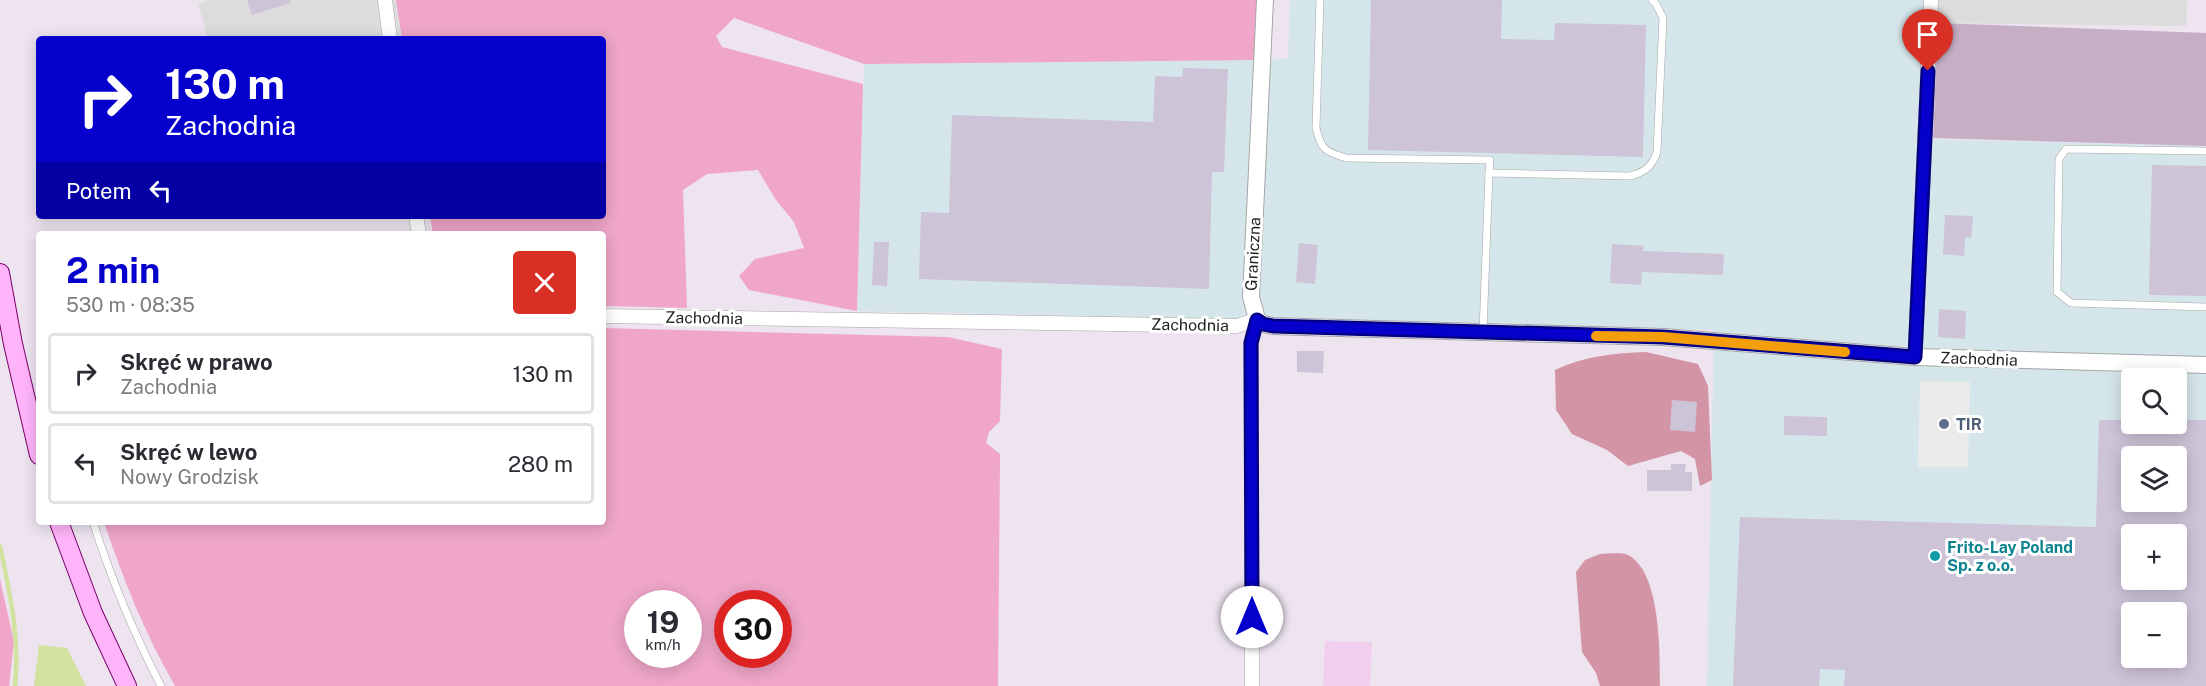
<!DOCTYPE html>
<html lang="pl">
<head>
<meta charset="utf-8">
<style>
	body { margin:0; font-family:"Public Sans",sans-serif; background:#f2f2f3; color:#2b2b33; height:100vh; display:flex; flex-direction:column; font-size:22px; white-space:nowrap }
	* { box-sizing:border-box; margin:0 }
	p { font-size:20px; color:#7c7c81 }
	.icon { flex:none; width:33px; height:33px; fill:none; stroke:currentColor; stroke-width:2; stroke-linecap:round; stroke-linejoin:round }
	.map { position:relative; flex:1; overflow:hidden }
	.drawer { position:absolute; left:36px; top:231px; width:570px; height:294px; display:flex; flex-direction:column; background:#fff; border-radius:6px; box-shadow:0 3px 15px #0003 }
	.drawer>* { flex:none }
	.banner { position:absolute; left:36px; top:36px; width:570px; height:183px; border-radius:6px; box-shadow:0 3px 15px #0003; background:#0600cd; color:#fff; overflow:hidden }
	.controls { position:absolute; left:2121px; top:368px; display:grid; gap:12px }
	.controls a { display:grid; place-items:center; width:66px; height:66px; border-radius:6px; background:#fff; box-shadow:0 3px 15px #0003; font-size:30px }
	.speed { position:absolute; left:624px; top:590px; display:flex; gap:12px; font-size:30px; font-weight:700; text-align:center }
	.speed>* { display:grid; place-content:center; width:78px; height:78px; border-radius:50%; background:#fff; box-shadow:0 3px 15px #0003; line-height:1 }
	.speed small { font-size:15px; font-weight:400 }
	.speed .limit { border:9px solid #d22; background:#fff; color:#111 }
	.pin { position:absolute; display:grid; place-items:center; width:51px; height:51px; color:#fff; margin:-62px -26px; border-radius:50% 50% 50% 0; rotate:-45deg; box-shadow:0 0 6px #0007 }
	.pin .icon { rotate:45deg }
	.me { position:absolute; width:66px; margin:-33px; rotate:0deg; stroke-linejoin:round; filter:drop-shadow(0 0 4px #0008) }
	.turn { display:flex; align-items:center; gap:21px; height:126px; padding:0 30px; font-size:27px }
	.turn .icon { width:78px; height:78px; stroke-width:2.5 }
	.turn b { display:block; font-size:42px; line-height:51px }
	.then { display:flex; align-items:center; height:57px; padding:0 30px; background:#0003; gap:12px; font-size:22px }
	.round { display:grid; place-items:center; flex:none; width:63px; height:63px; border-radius:6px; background:#f2f2f3 }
	.head { display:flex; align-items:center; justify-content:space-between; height:102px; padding:0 30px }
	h1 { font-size:36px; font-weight:700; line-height:45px; color:#0600cd }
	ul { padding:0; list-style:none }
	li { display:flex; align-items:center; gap:18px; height:81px; margin:0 12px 9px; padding:0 18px; border:3px solid #e1e1e2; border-radius:6px }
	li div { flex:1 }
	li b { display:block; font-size:22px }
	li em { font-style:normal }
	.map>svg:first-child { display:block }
</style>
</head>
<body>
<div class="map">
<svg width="2206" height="686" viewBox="0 0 2206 686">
	<rect width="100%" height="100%" fill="#ede4f0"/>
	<g fill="#dcdcdd">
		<polygon points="210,0 396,0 402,39 208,39 198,4"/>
		<polygon points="1938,0 2187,0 2186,26 1938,23"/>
	</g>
	<path fill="#d5e6ea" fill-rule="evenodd" d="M1290,0H1925L1917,139L2206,146V686H1707L1714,330L857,311L864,64L1288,59ZM2132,378H2176V423H2132ZM2132,456H2176V501H2132ZM2132,534H2176V579H2132ZM2132,612H2176V657H2132Z"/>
	<polygon fill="#c6afc5" points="1938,23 2206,33 2206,146 1933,138"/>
	<polygon fill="#f1ceed" points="1325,641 1372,642 1370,686 1323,686"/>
	<g fill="#efa6c8" fill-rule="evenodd">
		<polygon points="396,0 1258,0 1257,60 864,64 734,18 716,36 722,47 863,84 857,311 749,290 739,276 755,259 804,248 794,222 776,200 758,170 707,174 683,190 687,308 603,306 603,234 433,234 430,216 603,216 603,39 402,39"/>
		<path d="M603,328L948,337L1002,349L1000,421L989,432L986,443L1000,454L998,686H175C145,634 123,579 104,522H603ZM638,603H688V654H638ZM728,603H778V654H728Z"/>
		<polygon points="0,579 14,642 9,686 0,686"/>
	</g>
	<g fill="#d395a6">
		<path d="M1646,352L1698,364L1708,386L1712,480L1700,486L1695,459L1681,451L1628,466L1607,450L1572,434L1556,410L1555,370C1584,356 1614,353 1646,352Z"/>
		<path d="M1600,554C1608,554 1621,552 1628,555C1661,572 1660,653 1660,686H1600L1596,673L1582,652L1576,572L1585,560Z"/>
	</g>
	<polygon fill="#ebebeb" points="1920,381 1970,382 1968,467 1918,467"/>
	<polygon fill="#d1e2a1" points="39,645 67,648 86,686 34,686"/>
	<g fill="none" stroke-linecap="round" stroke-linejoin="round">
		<path stroke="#d1e2a1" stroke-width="4.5" d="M0,546C10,594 20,637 15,686"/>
	</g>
	<g fill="#cdc4d8" fill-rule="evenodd">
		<polygon points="247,0 290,0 290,3 252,15"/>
		<polygon points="1371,0 1502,0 1501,39 1554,40 1555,23 1646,25 1643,157 1368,150"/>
		<polygon points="1183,68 1228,69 1224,172 1212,172 1209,289 919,279 921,212 949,213 952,115 1153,122 1155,76 1182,77"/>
		<polygon points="2152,165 2206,166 2206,296 2149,295"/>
		<polygon points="1945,215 1973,216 1971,238 1965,237 1964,256 1943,254"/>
		<polygon points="874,242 889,242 887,286 872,285"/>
		<polygon points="1299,243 1318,245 1315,284 1296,282"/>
		<polygon points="1612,244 1644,246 1643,251 1724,254 1723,275 1642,272 1641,285 1610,283"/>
		<polygon points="1939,309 1966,311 1965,339 1938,337"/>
		<polygon points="1297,351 1324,351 1323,373 1297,372"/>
		<polygon points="1672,400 1697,402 1695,432 1670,430"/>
		<polygon points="1784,416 1827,417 1827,436 1784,435"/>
		<path d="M2099,420H2132V423H2176V420H2206V686H1844L1845,670L1820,669L1819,686H1733L1740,517L2096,527ZM2132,456H2176V501H2132ZM2132,534H2176V579H2132ZM2132,612H2176V657H2132Z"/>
		<polygon points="1671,464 1686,464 1685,472 1692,472 1692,491 1647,491 1647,470 1671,470"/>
	</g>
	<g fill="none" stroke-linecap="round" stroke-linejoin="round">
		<defs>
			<g id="service">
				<path d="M1320,0L1316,128C1321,150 1326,152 1346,158L1490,160L1489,173"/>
				<polyline points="2206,151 2066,149 2059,159 2057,292 2071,303 2206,307"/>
				<path d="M1483,332L1489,173L1630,176C1645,172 1652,167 1657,152L1663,18L1656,4L1652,0"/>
				<path d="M93,522C111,578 134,634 161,686"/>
			</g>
			<g id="minor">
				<polyline points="385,0 390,39"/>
				<polyline points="416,216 419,234"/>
				<polyline points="603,316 1237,326 1257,319"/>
				<polyline points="1915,357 1931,0"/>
				<polyline points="1252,686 1251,343 1257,319"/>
			</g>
			<polyline id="tertiary" points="1265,0 1251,297 1257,319 1263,324 1273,326 1304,327 1663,337 1915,357 2206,365"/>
			<g id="secondary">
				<polyline points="0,273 13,344 39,455"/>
				<polyline points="59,522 93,613 127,686"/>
			</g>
		</defs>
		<use href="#service" stroke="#a6a6a6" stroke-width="8"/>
		<use href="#minor" stroke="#a6a6a6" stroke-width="15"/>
		<use href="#tertiary" stroke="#a6a6a6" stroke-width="18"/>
		<use href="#secondary" stroke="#7b006b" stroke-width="20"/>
		<use href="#service" stroke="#fff" stroke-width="7"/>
		<use href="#minor" stroke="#fff" stroke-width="14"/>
		<use href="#tertiary" stroke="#fff" stroke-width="16"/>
		<use href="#secondary" stroke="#ffb4f9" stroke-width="18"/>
	</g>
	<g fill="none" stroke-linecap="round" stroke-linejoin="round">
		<defs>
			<polyline id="route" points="1252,617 1251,343 1257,320 1263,324 1273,326 1663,337 1915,357 1928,71"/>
		</defs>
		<use href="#route" stroke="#040085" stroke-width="15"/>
		<use href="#route" stroke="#0600cd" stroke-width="10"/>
		<polyline stroke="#f59e0b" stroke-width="10" points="1596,336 1663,337 1845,352"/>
	</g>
	<circle fill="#5c6f8a" stroke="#fff" stroke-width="2" cx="1944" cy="424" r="6"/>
	<circle fill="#0f9aa8" stroke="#fff" stroke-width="2" cx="1935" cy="556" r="6"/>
	<g text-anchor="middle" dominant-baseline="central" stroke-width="6" stroke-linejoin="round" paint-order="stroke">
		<g font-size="16" fill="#1f1f1f" stroke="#fff">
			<text transform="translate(1253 254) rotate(-87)">Graniczna</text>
			<text transform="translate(704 318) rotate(1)">Zachodnia</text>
			<text transform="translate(1190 325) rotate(1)">Zachodnia</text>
			<text transform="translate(1979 359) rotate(2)">Zachodnia</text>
		</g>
		<g font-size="16" font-weight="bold" fill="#4e5e75" stroke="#fff" text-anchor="start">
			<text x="1956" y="424">TIR</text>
		</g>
		<g font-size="16" font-weight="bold" fill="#0d838f" stroke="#fff" text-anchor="start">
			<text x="1947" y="547">Frito-Lay Poland<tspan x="1947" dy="18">Sp. z o.o.</tspan></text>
		</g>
	</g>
</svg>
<div class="controls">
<a><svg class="icon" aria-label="search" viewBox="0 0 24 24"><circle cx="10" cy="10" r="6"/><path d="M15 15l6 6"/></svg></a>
<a><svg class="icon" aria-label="layers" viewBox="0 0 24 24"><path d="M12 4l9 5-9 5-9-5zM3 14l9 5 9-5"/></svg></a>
<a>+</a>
<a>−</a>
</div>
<div class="speed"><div>19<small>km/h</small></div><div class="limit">30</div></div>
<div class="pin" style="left:1928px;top:71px;background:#d93025"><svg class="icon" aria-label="arrive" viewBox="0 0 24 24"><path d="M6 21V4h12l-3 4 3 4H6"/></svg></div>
<svg class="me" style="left:1252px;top:617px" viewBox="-20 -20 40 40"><circle r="19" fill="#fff"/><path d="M0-13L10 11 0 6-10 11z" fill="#0600cd"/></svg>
<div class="banner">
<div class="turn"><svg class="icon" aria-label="right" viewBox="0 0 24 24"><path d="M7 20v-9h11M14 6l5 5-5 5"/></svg><div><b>130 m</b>Zachodnia</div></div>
<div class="then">Potem<svg class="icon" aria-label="left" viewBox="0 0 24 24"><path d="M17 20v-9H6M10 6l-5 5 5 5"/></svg></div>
</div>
<section class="drawer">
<div class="head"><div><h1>2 min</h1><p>530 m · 08:35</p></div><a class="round" style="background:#d93025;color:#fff"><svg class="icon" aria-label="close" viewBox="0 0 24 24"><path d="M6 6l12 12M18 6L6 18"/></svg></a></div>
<ul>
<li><svg class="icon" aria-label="right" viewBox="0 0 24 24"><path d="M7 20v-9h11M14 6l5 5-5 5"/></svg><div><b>Skręć w prawo</b><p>Zachodnia</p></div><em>130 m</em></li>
<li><svg class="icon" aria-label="left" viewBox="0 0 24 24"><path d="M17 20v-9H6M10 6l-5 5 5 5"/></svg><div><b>Skręć w lewo</b><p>Nowy Grodzisk</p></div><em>280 m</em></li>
</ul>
</section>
</div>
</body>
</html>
